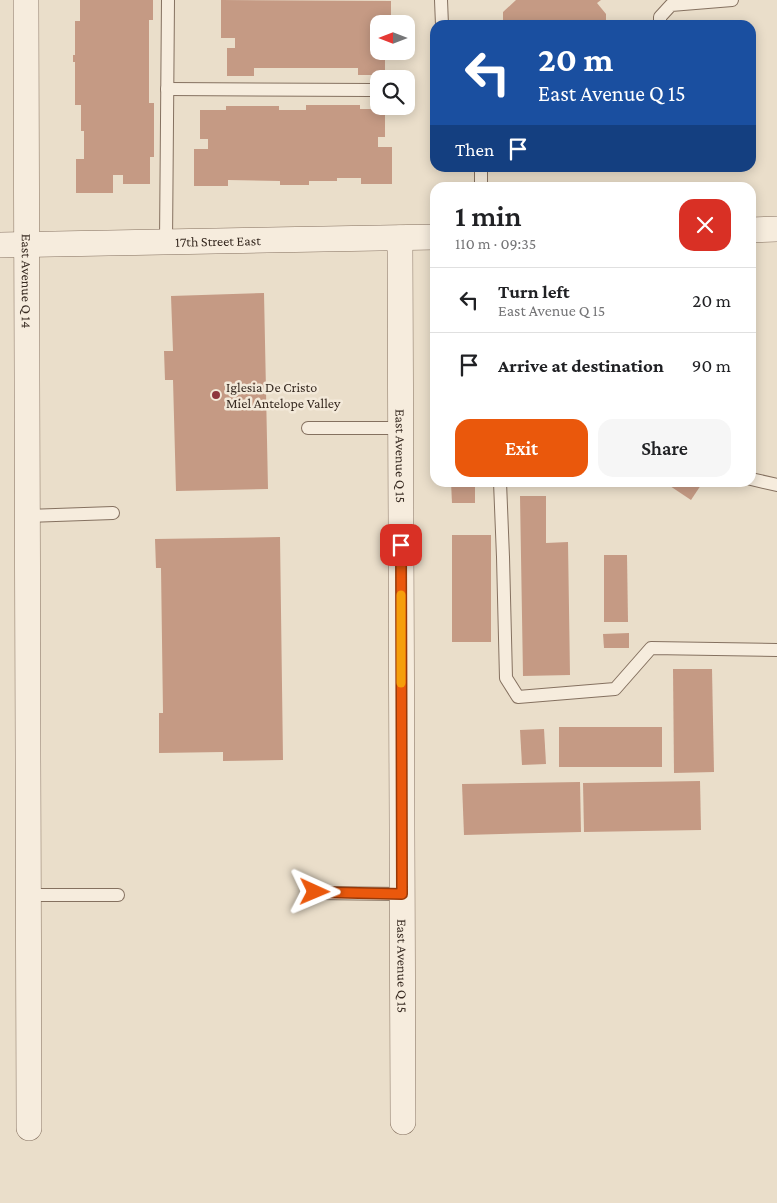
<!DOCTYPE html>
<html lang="en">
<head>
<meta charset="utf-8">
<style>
	body { margin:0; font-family:"Crimson Pro",serif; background:#f6f6f6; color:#202124; height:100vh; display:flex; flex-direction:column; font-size:19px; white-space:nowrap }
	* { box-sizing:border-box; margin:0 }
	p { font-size:16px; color:#757577 }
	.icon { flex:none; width:28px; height:28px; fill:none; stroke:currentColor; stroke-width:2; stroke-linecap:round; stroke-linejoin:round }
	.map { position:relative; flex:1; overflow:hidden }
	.panel { position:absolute; left:430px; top:182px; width:326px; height:305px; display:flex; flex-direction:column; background:#fff; border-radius:15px; box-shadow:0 2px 12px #0003 }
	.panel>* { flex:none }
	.guide { position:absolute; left:430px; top:20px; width:326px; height:152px; border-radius:15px; box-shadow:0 2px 12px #0003; background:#1a4fa0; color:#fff; overflow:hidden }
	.needle { width:32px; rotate:270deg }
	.tools { position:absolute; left:370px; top:15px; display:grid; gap:10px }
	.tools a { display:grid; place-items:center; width:45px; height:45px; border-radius:10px; background:#fff; box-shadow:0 2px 12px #0003; font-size:25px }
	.pin { position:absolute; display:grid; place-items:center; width:42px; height:42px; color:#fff; margin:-21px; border-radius:10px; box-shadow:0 2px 8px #0006 }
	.me { position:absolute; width:55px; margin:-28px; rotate:91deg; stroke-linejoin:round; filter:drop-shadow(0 0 4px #0008) }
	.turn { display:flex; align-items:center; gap:18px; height:105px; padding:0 25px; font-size:22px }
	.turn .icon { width:65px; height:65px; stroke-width:2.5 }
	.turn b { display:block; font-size:35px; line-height:42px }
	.then { display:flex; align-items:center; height:48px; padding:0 25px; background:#0003; gap:10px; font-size:19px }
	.round { display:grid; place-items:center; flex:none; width:52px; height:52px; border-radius:15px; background:#f6f6f6 }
	.headline { display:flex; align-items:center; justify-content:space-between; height:85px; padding:0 25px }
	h1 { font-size:30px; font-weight:600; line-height:38px }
	.action { display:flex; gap:10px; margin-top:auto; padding:10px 25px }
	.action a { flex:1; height:58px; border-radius:15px; background:#ea580c; color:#fff; font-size:20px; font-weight:600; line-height:58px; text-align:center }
	.action a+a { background:#f6f6f6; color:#202124 }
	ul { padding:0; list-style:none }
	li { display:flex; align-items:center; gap:15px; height:65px; padding:0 25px; border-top:1px solid #e0e0e0 }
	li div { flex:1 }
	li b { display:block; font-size:19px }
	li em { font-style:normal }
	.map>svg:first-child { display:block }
</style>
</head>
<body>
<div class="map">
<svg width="777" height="1203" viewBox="0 0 777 1203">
	<rect width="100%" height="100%" fill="#eadeca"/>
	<g fill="#c59a84">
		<polygon points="80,0 153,0 153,20 149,20 149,103 154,103 154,157 150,157 150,184 123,184 123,175 113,175 113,193 76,193 76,159 84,159 84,131 81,131 81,105 75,105 75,62 73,62 73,55 75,55 75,21 80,21"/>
		<polygon points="221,0 391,1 391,24 379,24 379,37 377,37 377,48 379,48 379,51 385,51 385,75 358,75 358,68 254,68 254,76 227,76 227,48 235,48 235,38 221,38"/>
		<polygon points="516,0 601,0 597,3 606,14 606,25 503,25 503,12"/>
		<polygon points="306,105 360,105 360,109 385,109 385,137 378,137 378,147 392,147 392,184 361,184 361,178 337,178 337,181 309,181 309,185 280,185 280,181 228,180 228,186 194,186 194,149 208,149 208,139 200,139 200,110 226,110 226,106 279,106 279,110 306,110"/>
		<polygon points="264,293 268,489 176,491 173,380 165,380 164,351 173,351 171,296"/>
		<polygon points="451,482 475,482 475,503 452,503"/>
		<polygon points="664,482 703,482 691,500"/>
		<polygon points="520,496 546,496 546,543 568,542 570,675 523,676"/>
		<rect x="452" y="535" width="39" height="107"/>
		<polygon points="280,537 283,760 223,761 223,752 159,753 159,713 163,713 161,568 156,568 155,539"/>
		<polygon points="604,555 627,555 628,622 604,622"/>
		<polygon points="629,633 629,648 604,648 603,634"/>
		<polygon points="673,669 712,669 714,772 674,773"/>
		<rect x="559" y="727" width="103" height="40"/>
		<polygon points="544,729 546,764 522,765 520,730"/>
		<polygon points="700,781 701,830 584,832 583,783"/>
		<polygon points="580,782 581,832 464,835 462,784"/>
	</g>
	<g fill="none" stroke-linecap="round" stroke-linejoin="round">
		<defs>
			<g id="lane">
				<polyline points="441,0 442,25"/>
				<polyline points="660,25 660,17 671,5 732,0"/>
				<polyline points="167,89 372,90"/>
				<polyline points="481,188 481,168"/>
				<polyline points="166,242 168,0"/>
				<polyline points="308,428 400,428"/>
				<polyline points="751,479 777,485"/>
				<polyline points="500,482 503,557 506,678 518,697 615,689 651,648 777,650"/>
				<polyline points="27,516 113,513"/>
				<polyline points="315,893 402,894"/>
				<polyline points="28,895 118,895"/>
			</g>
			<g id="street">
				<path id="s1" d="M26,0L29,1128"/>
				<polyline points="751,230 777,229"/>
				<path id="s2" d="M400,238L403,1122"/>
				<path id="s3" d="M0,245L435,237"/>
			</g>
		</defs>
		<use href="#lane" stroke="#857160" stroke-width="14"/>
		<use href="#street" stroke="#857160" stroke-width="26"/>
		<use href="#lane" stroke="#f6ecdd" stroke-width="12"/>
		<use href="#street" stroke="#f6ecdd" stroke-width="25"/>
	</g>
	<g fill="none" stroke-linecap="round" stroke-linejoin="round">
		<defs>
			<polyline id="route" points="315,892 402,894 401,545"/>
		</defs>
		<use href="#route" stroke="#983908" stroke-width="12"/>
		<use href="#route" stroke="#ea580c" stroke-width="9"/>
		<polyline stroke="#f59e0b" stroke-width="9" points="401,595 401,683"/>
	</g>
	<circle fill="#8e363e" stroke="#f3e9d9" stroke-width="2" cx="216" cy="395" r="5"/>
	<g text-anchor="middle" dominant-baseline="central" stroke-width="5" stroke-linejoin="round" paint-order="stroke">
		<g font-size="14" fill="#382b22" stroke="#f3e9d9">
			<text stroke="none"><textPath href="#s3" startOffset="218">17th Street East</textPath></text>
			<text stroke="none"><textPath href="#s1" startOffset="281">East Avenue Q 14</textPath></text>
			<text stroke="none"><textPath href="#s2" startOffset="218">East Avenue Q 15</textPath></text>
			<text stroke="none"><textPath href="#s2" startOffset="728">East Avenue Q 15</textPath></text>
		</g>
		<g font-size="14" fill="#382b22" stroke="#f3e9d9" text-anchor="start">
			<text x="226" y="387">Iglesia De Cristo<tspan x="226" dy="16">Miel Antelope Valley</tspan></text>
		</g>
	</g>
</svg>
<div class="tools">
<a><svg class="needle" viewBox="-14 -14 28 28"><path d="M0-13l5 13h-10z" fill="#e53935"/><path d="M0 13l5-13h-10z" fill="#757577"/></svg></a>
<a><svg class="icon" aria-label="search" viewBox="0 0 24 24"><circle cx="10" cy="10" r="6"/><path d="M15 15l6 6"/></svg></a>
</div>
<div class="pin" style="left:401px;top:545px;background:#d93025"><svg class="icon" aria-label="arrive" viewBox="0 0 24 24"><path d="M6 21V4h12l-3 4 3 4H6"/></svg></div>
<svg class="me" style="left:315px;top:892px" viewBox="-20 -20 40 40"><path d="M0-17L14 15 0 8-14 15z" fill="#ea580c" stroke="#fff" stroke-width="4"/></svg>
<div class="guide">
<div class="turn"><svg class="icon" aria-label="left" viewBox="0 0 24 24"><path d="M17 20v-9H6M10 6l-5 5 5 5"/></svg><div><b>20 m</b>East Avenue Q 15</div></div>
<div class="then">Then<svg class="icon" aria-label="arrive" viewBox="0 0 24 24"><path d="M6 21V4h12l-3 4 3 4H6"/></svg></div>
</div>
<section class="panel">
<div class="headline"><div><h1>1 min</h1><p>110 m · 09:35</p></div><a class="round" style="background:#d93025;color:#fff"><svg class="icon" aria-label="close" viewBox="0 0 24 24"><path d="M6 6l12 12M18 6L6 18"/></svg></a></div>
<ul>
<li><svg class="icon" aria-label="left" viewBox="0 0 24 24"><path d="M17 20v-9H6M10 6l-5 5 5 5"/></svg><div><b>Turn left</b><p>East Avenue Q 15</p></div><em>20 m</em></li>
<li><svg class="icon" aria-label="arrive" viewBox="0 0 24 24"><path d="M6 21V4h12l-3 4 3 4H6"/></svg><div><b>Arrive at destination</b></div><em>90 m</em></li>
</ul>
<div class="action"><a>Exit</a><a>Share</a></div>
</section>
</div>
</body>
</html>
